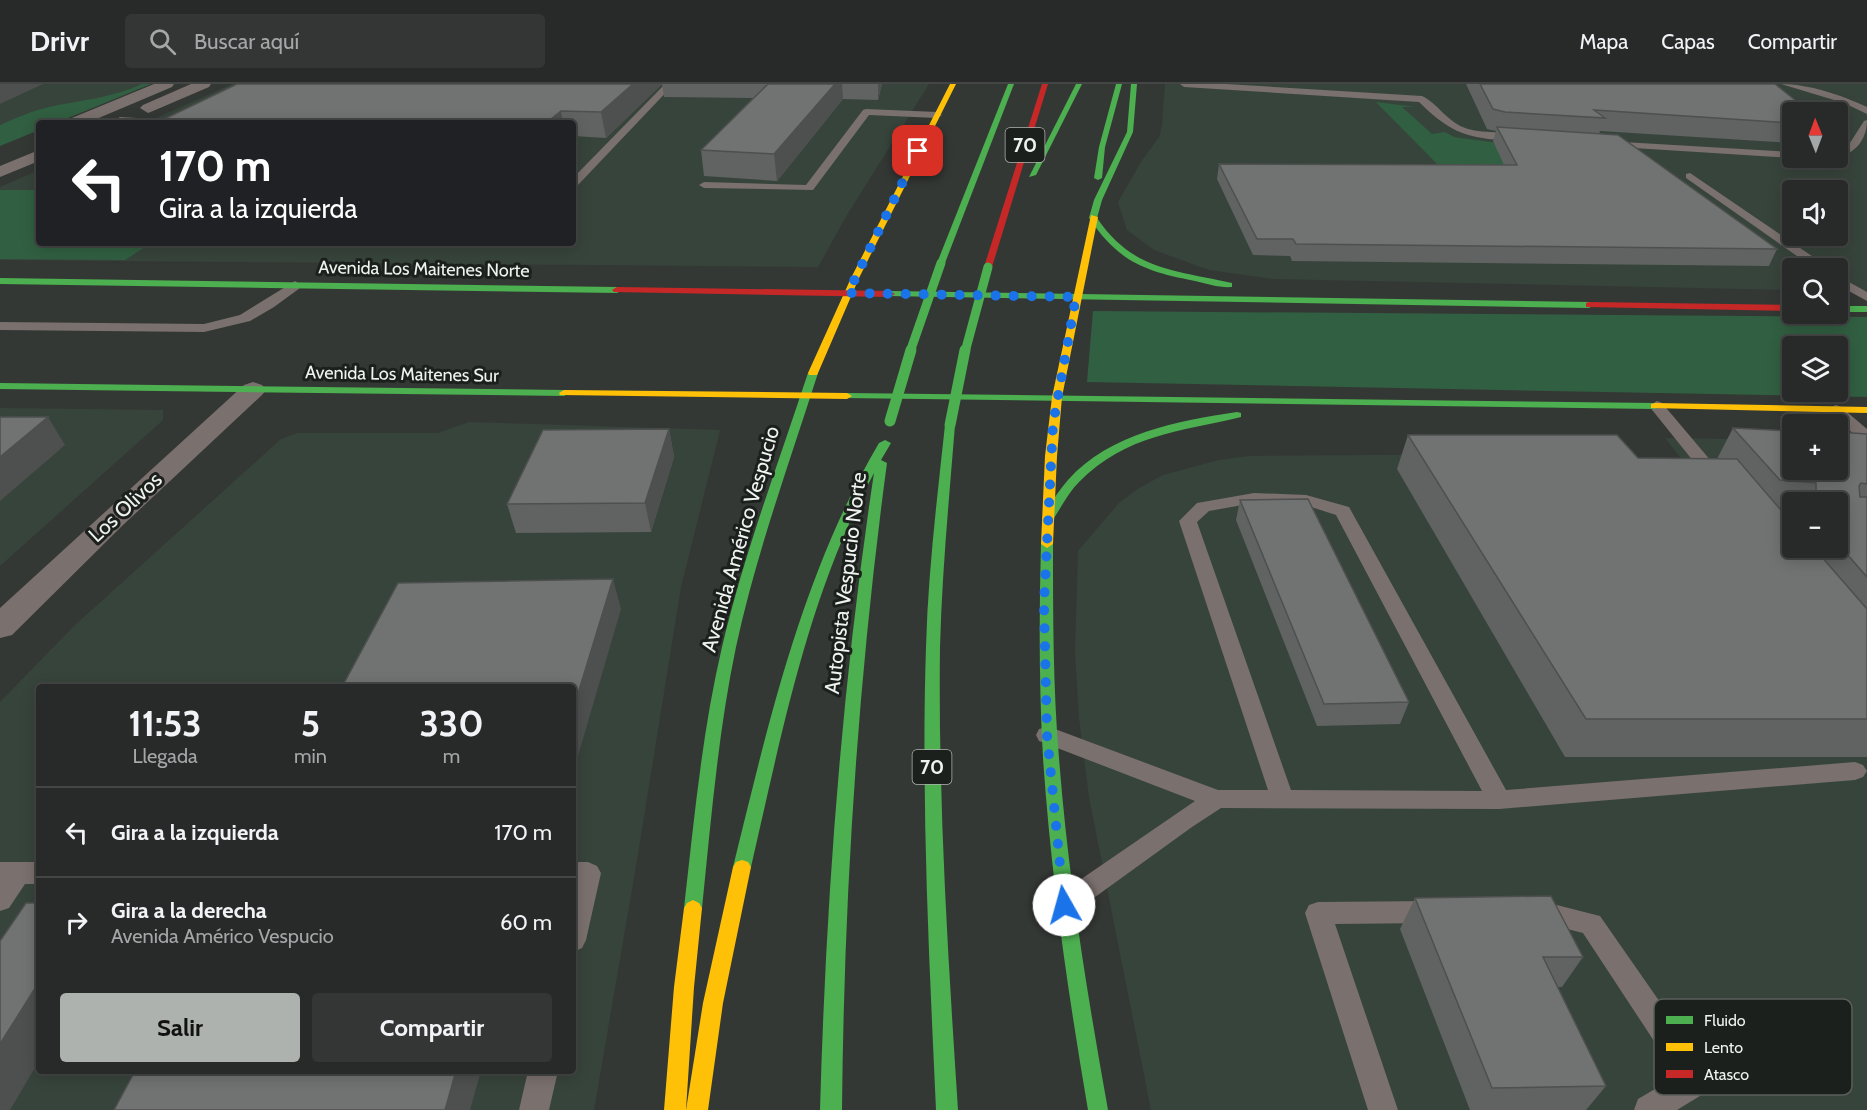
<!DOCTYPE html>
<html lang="es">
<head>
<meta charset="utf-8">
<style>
	body { margin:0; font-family:Cabin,sans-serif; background:#333634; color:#f1f3f6; height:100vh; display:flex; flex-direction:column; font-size:22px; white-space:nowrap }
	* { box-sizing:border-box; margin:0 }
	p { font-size:20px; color:#a4a7a8 }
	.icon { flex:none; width:33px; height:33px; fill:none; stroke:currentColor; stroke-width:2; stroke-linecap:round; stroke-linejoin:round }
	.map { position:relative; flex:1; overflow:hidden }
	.details { position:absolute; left:36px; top:600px; width:540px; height:390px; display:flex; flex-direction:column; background:#272a28; border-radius:6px; box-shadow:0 3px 15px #0003,0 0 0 2px #434645 }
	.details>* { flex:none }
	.hud { position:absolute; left:36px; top:36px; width:540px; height:126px; border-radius:6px; box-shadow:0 3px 15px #0003,0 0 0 2px #434645; background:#202124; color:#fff; overflow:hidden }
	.needle { width:39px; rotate:359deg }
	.fabs { position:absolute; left:1782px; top:18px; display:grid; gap:12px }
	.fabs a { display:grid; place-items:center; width:66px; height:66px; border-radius:6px; background:#272a28; box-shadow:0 3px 15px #0003,0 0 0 2px #434645; font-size:30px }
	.pin { position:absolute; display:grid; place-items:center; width:51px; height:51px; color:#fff; margin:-26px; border-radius:12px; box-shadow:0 3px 9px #0006 }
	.me { position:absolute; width:66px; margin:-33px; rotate:353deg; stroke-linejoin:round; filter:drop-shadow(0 0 4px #0008) }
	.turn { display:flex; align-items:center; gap:21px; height:126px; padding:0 24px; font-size:27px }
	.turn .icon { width:78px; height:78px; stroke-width:2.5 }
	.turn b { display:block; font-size:42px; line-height:51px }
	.eta { display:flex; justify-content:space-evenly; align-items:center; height:102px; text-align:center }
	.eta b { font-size:36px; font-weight:700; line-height:42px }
	.action { display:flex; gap:12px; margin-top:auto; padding:12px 24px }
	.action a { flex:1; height:69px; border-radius:6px; background:#aeb2af; color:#111; font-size:24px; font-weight:700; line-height:69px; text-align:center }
	.action a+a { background:#333634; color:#f1f3f6 }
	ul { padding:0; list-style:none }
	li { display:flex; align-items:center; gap:18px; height:90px; padding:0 24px; border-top:2px solid #434645 }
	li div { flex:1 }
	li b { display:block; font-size:22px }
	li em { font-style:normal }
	header { display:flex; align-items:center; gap:36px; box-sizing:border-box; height:84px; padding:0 30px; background:#272a28; border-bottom:2px solid #434645 }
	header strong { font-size:28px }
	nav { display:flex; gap:33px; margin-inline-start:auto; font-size:21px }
	.search { width:420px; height:54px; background:#333634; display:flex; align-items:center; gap:15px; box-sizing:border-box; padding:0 21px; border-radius:6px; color:#a4a7a8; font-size:22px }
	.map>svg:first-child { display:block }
</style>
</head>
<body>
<header>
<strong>Drivr</strong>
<div class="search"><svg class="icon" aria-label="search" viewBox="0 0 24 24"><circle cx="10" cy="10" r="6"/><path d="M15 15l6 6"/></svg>Buscar aquí</div>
<nav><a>Mapa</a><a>Capas</a><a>Compartir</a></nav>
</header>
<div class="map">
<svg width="1867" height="1026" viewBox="0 0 1867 1026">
	<rect width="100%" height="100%" fill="#343835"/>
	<g fill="#37443b" fill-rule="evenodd">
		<polygon points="0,0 145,0 39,39 0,59"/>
		<polygon points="232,0 929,0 847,131 818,183 0,176 0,103 39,86 39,159 573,159 573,39 145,39"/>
		<path d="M1165,0H1867V207H1838V184H1792V206L1274,195L1209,186L1154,166L1127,146L1118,118L1141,78L1159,53L1162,41ZM1792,28H1838V74H1792ZM1792,106H1838V152H1792Z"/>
		<polygon points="0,324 163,326 163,336 0,482"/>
		<path d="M469,338L720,346L681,503L637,776L594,1026H0V618L74,542L281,355L297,349H438ZM39,603H573V987H39Z"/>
		<path d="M1665,354L1792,356V386H1838L1867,356V1026H1151L1089,713L1079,634L1075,567L1078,467L1119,419L1139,404L1163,391L1219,376L1250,372L1509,370L1681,374ZM1792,418H1838V464H1792Z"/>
	</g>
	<g fill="#315f41" fill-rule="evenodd">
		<path d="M142,0H151L56,39H39V46L0,62V41C16,34 32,27 49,23C81,16 112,14 142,0Z"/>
		<polygon points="1376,18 1416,23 1402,23 1432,50 1445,48 1454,53 1512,61 1524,82 1438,81"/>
		<polygon points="0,106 39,106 39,159 151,159 125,176 0,175"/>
		<path d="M1093,227L1867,233V313L1087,298ZM1838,262V308H1792V262Z"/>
	</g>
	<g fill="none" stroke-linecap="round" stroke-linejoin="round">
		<g fill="#7a706e" fill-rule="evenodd">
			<polygon points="665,0 674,0 577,102 573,103 573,94"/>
			<path d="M1180,0H1226L1422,12C1439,20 1446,38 1468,45C1484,50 1514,46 1525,54C1519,58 1510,57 1502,56C1464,54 1446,45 1419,18L1184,3Z"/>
			<path d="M1781,0C1809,0 1841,11 1867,23V30L1844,19Z"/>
			<polygon points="866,25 937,28 942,31 937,34 869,31 813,106 704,104 699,101 704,98 806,101 863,26"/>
			<polygon points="120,33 170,36 175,39 117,38 115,36"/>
			<path d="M1867,36C1867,55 1856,69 1838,73V67L1848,62L1864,37Z"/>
			<polygon points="1606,57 1792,68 1794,74 1602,62 1602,58"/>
			<polygon points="1690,89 1825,181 1827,184 1814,184 1686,94 1686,90"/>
			<polygon points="1838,192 1867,208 1867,217 1838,201"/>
			<polygon points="295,197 301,201 300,204 274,223 250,237 204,248 0,246 0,238 204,240 240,231"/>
			<polygon points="1657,317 1662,319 1722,390 1724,394 1722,398 1710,398 1649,322"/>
			<polygon points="1836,321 1841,323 1867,345 1867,359 1861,357 1831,329 1828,326 1831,323"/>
			<path d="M1254,409L1306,411L1349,423L1506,706L1855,678L1863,681L1867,687L1863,693L1855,696L1499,725L1221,724L1192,743L1073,829L1064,832L1055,829L1051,821L1055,813L1195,717L1039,657L1036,651L1039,645L1047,643L1055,645L1218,706H1268L1179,437L1197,419ZM1254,419L1305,421L1336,431L1482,707L1291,706L1197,438L1209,427Z"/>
			<polygon points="0,778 39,778 39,800 25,800 9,824 0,827"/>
			<polygon points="573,778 588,778 597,782 601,789 586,856 582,864 573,868"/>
			<polygon points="1537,816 1600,832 1708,987 1712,997 1708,1007 1677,1026 1634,1026 1638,1015 1677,992 1583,849 1528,835 1524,827 1528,819"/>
			<polygon points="1433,817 1442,820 1446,828 1442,836 1433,839 1335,840 1398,1026 1368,1026 1305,829 1309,821 1318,818"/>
			<polygon points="528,987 558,987 549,1026 519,1026"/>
		</g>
		<g fill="#7a706e" fill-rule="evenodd">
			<polygon points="154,0 174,0 172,3 87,39 65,39 67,36"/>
			<polygon points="191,0 211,0 209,3 153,27 148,29 140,24 143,21"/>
			<polygon points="39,66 39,77 0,93 0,82"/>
			<polygon points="253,298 262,301 266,306 262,311 122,442 12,551 0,554 0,524 244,301"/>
		</g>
		<g fill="#4caf50" fill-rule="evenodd">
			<polygon points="1008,0 1014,0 945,179 938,181 937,179"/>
			<polygon points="1076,0 1082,0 1036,91 1029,93"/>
			<polygon points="1116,0 1122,0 1105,63 1102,94 1098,96 1094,94 1099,63"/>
			<path d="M1131,0H1137L1133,48L1102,116L1097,134C1133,187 1175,186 1232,199V203C1220,204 1207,200 1195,197C1144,187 1119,178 1089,134L1094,116L1127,48Z"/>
			<polygon points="0,194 617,203 622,206 617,209 0,200"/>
			<polygon points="890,207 1589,218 1594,221 1589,224 887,212 885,210"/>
			<rect x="1838" y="222" width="29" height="6"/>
			<path d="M813,286L818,289C789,380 756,470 736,563C718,649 711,737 702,824L699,829L693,832L687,829L684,824C694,737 702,648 722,563C744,470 778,380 808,289Z"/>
			<polygon points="0,299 564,306 569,309 564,312 0,305"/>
			<polygon points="847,309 1655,319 1660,322 1655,325 843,314 843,310"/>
			<path d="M1237,328L1241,329V333C1179,348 1127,350 1079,398C1068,409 1061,424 1052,437H1044L1042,434C1050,421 1058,407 1068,396C1110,349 1178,337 1237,328Z"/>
			<path d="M950,338L955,341C949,415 942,489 940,563C938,718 948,872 958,1026H936C929,872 921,717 926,563C928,489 937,415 945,341Z"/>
			<path d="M885,356L891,359L881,376L887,379C858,594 844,809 842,1026H820C826,812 842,600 874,389C808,511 782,649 751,783L748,788L742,790L736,788L733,783C769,637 802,490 879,359Z"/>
			<path d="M1047,456L1053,460C1053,531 1053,603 1059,674C1068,792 1087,909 1108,1026H1088C1068,909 1051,792 1043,674C1039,603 1039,531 1041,460Z"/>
		</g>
		<g fill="#ffc107" fill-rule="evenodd">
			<polygon points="950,0 956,0 859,194 818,289 817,291 809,291 808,289 851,194"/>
			<polygon points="1091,131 1098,133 1062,313 1057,372 1053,460 1047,464 1041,460 1045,372 1052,313"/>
			<polygon points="564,306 847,309 852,312 847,315 560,311 559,309"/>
			<polygon points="1655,319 1867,323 1867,329 1651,324 1651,320"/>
			<polygon points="742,776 748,778 751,783 723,919 708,1026 686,1026 703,919 733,783 736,778"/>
			<polygon points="693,816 699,819 702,824 694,903 686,1026 664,1026 674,903 684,824 687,819"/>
		</g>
		<g fill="#c62828" fill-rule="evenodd">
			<polygon points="1042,0 1048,0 992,183 985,185 984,183"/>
			<polygon points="617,203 890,207 895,210 890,213 614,208 612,206"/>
			<polygon points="1589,218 1792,221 1792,227 1586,223 1586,219"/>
		</g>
		<g stroke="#4caf50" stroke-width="9">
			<polyline points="910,268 941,179"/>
			<polyline points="965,268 988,183"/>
		</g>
		<g stroke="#4caf50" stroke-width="11">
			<polyline points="890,337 911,266"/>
			<polyline points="950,341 965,266"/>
		</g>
	</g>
	<g fill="#606361" fill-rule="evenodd">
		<polygon points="237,0 882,0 878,16 843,15 777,97 704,92 701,66 753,14 664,13 662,0 606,54 573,52 573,39 156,39"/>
		<polygon points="1466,0 1775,0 1792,28 1792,59 1600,47 1599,50 1777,165 1769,182 1292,177 1290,172 1253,171 1217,95 1219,80 1504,81 1493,57 1496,47 1487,45"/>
		<path d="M1733,344L1867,350V673H1565L1397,385L1408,351L1638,374L1717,375ZM1792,418H1838V464H1792Z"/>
		<polygon points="669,345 674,373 651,448 516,449 507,420"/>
		<polygon points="1240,416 1409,618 1400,640 1317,642 1236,436"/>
		<polygon points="1415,814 1583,873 1562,903 1557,903 1606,1002 1586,1026 1470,1026 1400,845"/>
	</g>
	<g fill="#4e504f">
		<polygon points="0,0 43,0 0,20"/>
		<polygon points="633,0 662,0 606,54 601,28"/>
		<polygon points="835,0 842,0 843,15 777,97 774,70"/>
		<polygon points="878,0 882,0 878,16"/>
		<polygon points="561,27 563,39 546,39"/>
		<polygon points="48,333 65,361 0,417 0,373"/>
		<polygon points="669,345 674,373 651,448 645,419"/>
		<polygon points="613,495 621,525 573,689 573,626"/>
		<polygon points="39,898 39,977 10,1026 0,1026 0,960"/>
		<polygon points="456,987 481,987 470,1026 445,1026"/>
	</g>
	<g fill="#707371" stroke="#4e504f" stroke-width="1.5">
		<polygon points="237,0 633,0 601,28 561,27 546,39 156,39"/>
		<polygon points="768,0 835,0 774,70 701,66"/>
		<polygon points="1480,0 1775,0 1810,28 1792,28 1792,39 1594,26 1605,34 1505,28 1493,25"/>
		<polygon points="1497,43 1618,51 1777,165 1296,160 1293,155 1257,155 1219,80 1517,81"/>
		<polygon points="0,333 48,333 0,373"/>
		<polygon points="1733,344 1792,347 1792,386 1838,386 1838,348 1867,350 1867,400 1861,399 1859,402 1860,413 1867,413 1867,493 1838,460 1838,418 1801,418 1795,412 1816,412 1816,399 1780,396"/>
		<polygon points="669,345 645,419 507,420 543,346"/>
		<polygon points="1408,351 1617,351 1638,374 1737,375 1792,439 1792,464 1814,464 1867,525 1867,635 1586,635"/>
		<polygon points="1308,415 1409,618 1324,620 1240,416"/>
		<polygon points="613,495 573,626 573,603 342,603 398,499"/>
		<polygon points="1551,812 1583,873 1543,873 1606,1002 1492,1004 1415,814"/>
		<polygon points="26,819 39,819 39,898 0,960 0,857"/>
		<polygon points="135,987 456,987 445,1026 114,1026"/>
	</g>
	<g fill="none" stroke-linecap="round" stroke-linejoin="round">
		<polyline stroke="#1a73e8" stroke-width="10" stroke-dasharray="0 18" points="918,67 848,209 1076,213 1053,340 1044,520 1047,651 1064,821"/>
	</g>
	<g text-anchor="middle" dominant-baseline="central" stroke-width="6" stroke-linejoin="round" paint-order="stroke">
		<g font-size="18" fill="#eff3f0" stroke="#1c201d">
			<text transform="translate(424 185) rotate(1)">Avenida Los Maitenes Norte</text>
			<text transform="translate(402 290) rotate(1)">Avenida Los Maitenes Sur</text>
		</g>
		<g fill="#1c201d" stroke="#b0b4b1" stroke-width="1.5">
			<rect x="1005.5" y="44" width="39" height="34" rx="4.5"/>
			<rect x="912.5" y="666" width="39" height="34" rx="4.5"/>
		</g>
		<g font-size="20" font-weight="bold" fill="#eff3f0">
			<text x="1025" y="61">70</text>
			<text x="932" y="683">70</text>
		</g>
		<g font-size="21" fill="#eff3f0" stroke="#1c201d">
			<text transform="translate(125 423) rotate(-43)">Los Olivos</text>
			<text transform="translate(740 455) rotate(-74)">Avenida Américo Vespucio</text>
			<text transform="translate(845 499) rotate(-83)">Autopista Vespucio Norte</text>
		</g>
	</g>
	<rect x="1654" y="915" width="198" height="96" rx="9" fill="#1c201d" stroke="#5b5f5c" stroke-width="1.5"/>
	<rect x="1666" y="932" width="27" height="8" fill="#4caf50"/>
	<rect x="1666" y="959" width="27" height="8" fill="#ffc107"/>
	<rect x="1666" y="986" width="27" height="8" fill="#c62828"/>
	<g font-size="16" fill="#eff3f0">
		<text x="1704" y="942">Fluido</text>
		<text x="1704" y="969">Lento</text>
		<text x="1704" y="996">Atasco</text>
	</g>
</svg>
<div class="fabs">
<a><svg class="needle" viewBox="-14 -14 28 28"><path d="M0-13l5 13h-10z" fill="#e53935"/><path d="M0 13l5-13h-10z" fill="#a4a7a8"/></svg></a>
<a><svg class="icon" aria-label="sound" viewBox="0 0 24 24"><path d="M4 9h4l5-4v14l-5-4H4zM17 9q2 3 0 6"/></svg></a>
<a><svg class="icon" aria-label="search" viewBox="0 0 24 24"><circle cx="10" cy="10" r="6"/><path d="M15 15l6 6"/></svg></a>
<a><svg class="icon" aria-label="layers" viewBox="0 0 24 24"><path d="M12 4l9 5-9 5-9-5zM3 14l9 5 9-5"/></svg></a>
<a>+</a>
<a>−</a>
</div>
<div class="pin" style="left:918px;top:67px;background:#d93025"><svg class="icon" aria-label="arrive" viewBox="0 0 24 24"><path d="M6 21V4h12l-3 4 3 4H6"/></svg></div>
<svg class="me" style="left:1064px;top:821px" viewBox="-20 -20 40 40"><circle r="19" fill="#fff"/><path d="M0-13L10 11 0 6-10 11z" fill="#1a73e8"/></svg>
<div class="hud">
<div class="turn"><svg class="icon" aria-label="left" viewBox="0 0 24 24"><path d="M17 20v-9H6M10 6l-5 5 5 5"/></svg><div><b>170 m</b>Gira a la izquierda</div></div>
</div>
<section class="details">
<div class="eta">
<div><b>11:53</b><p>Llegada</p></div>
<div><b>5</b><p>min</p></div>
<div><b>330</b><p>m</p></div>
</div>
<ul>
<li><svg class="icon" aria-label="left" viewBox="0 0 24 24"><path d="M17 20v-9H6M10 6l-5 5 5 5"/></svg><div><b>Gira a la izquierda</b></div><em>170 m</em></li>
<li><svg class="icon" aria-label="right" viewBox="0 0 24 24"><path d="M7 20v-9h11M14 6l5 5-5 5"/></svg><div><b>Gira a la derecha</b><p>Avenida Américo Vespucio</p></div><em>60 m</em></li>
</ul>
<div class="action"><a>Salir</a><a>Compartir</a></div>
</section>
</div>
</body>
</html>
